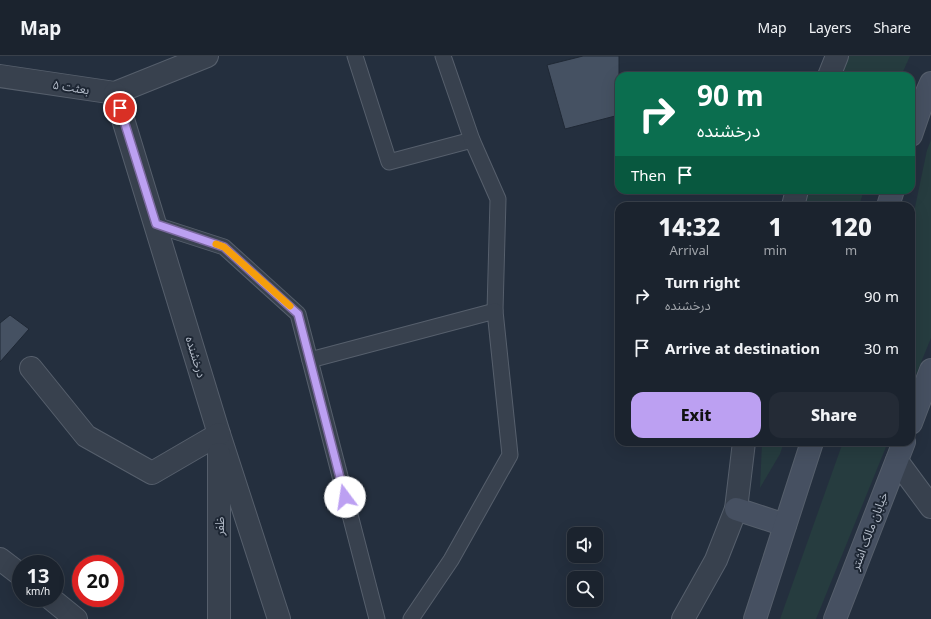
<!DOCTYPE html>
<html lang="en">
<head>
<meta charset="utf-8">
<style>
	body { margin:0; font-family:"Noto Sans","Noto Sans Arabic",sans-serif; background:#242b36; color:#f1f3f6; height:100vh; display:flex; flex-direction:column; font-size:15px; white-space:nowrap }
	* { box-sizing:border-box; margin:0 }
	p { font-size:13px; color:#a0a4aa }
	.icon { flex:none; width:22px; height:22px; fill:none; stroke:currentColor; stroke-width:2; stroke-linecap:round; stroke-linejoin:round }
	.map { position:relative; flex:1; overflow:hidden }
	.sheet { position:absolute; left:615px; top:146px; width:300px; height:244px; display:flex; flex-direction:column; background:#1b232e; border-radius:12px; box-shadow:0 4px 16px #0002,0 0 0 1px #39404a }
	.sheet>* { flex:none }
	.guide { position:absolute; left:615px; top:16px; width:300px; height:122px; border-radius:12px; box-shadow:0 4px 16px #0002,0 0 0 1px #39404a; background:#0b6e4f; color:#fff; overflow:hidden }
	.fabs { position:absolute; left:567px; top:471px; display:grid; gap:8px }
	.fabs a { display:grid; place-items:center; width:36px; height:36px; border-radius:8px; background:#1b232e; box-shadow:0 4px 16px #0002,0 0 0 1px #39404a; font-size:20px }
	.speed { position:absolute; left:12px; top:499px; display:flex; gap:8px; font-size:20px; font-weight:700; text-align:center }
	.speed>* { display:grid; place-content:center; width:52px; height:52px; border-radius:50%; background:#1b232e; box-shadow:0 4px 16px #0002,0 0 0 1px #39404a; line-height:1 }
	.speed small { font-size:10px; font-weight:400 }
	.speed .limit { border:6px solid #d22; background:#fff; color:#111 }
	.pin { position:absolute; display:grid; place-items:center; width:34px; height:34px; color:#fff; margin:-17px; border:2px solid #fff; border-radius:50%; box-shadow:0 1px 4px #0007 }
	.me { position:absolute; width:44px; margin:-22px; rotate:346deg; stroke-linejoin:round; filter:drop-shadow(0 0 3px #0008) }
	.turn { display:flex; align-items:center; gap:14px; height:84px; padding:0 16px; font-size:18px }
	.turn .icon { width:52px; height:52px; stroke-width:2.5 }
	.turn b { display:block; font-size:28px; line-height:34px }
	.then { display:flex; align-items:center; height:38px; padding:0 16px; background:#0003; gap:8px; font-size:15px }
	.eta { display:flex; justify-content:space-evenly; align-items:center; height:68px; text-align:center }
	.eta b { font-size:24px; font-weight:800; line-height:28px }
	.primary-button { display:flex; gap:8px; margin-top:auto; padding:8px 16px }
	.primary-button a { flex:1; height:46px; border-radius:12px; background:#bca0f2; color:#111; font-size:16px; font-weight:800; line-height:46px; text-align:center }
	.primary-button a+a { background:#242b36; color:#f1f3f6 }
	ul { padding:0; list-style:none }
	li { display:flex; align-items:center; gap:12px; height:52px; padding:0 16px }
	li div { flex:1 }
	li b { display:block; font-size:15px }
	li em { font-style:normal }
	header { display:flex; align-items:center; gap:24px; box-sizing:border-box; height:56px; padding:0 20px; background:#1b232e; border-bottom:1px solid #39404a }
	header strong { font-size:19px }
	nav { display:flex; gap:22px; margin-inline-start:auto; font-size:14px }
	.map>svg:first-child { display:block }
</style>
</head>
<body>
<header>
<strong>Map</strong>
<nav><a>Map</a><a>Layers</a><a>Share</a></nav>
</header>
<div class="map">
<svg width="931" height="563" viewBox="0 0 931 563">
	<rect width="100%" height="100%" fill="#242f3e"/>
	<g fill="#263c3f">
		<polygon points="849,0 910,0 901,20 840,20"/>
		<polygon points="931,84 931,282 911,331 911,170 927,94"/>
		<polygon points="806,134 864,134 859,150 802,150"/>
		<polygon points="762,386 784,386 780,398 760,432"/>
		<polygon points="843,386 888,386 816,563 780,563"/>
	</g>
	<g fill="#455162" stroke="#1f2835">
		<polygon points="583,0 619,0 619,59 565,73 547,9"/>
		<polygon points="10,259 29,273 0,306 0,267"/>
	</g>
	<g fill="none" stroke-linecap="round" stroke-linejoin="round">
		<defs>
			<g id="service">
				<polyline points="355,0 389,106 472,84"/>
				<polyline points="443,0 472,84 498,143 495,255"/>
				<polyline points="156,169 224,191 298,258 377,563"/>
				<polyline points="310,304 495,255 510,399 451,504 411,563"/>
			</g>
			<g id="minor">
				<polyline points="0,20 115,37 207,0"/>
				<polyline points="829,20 837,0"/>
				<polyline points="115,37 219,378 279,563"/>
				<polyline points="793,150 797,134"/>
				<polyline points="31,312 86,380 152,417 219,378"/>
				<polyline points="897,405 931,451"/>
				<polyline points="0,503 21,519"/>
				<polyline points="50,542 76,563"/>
				<polyline points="219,563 219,398"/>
				<polyline points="683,563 716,504 736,453 744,386"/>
			</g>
			<g id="secondary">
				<polyline points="911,79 921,50 931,27"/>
				<polyline points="888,150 893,134"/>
				<polyline points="911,367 931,314"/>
				<polyline points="736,453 785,469"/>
				<polyline points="755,563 812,386"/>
				<polyline points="835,563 904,386"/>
			</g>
		</defs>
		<use href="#service" stroke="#565f6c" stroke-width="17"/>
		<use href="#minor" stroke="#565f6c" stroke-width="24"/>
		<use href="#secondary" stroke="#565f6c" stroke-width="24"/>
		<use href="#service" stroke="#38414e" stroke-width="15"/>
		<use href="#minor" stroke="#38414e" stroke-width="22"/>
		<use href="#secondary" stroke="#465061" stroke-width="22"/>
	</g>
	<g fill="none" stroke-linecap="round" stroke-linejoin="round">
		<defs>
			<polyline id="route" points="120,52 156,168 224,191 298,258 345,441"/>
		</defs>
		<use href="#route" stroke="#7a689d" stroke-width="10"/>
		<use href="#route" stroke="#bca0f2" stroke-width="7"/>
		<polyline stroke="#f59e0b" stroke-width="7" points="216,188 224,191 290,250"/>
	</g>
	<g text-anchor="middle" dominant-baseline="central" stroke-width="4" stroke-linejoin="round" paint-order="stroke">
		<g font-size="12" fill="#b4bcc9" stroke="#1d2633">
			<text transform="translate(71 31) rotate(9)">بعثت ۵</text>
			<text transform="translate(196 301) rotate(73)">درخشنده</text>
			<text transform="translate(219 470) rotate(-90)">ظفر</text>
			<text transform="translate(869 475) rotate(-69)">خیابان مالک اشتر</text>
		</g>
	</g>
</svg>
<div class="fabs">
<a><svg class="icon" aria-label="sound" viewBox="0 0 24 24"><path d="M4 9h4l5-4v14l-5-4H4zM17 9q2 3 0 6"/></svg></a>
<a><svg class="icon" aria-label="search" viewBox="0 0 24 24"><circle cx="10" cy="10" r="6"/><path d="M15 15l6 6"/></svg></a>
</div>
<div class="speed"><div>13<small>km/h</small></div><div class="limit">20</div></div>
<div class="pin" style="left:120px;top:52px;background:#d93025"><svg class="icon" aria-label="arrive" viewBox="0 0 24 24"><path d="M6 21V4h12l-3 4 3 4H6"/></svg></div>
<svg class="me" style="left:345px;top:441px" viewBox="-20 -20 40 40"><circle r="19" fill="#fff"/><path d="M0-13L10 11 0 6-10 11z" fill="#bca0f2"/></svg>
<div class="guide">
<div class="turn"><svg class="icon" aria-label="right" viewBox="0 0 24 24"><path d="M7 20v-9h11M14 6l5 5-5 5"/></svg><div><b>90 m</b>درخشنده</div></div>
<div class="then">Then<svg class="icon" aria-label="arrive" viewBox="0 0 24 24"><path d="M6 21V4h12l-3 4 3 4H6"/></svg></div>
</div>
<section class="sheet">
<div class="eta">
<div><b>14:32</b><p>Arrival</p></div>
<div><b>1</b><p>min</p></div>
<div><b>120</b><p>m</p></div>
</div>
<ul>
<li><svg class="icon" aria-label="right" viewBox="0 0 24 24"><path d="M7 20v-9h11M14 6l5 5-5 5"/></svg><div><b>Turn right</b><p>درخشنده</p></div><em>90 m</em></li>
<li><svg class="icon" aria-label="arrive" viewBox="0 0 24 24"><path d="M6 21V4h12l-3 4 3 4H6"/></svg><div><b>Arrive at destination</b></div><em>30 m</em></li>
</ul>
<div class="primary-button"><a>Exit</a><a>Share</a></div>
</section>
</div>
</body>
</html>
